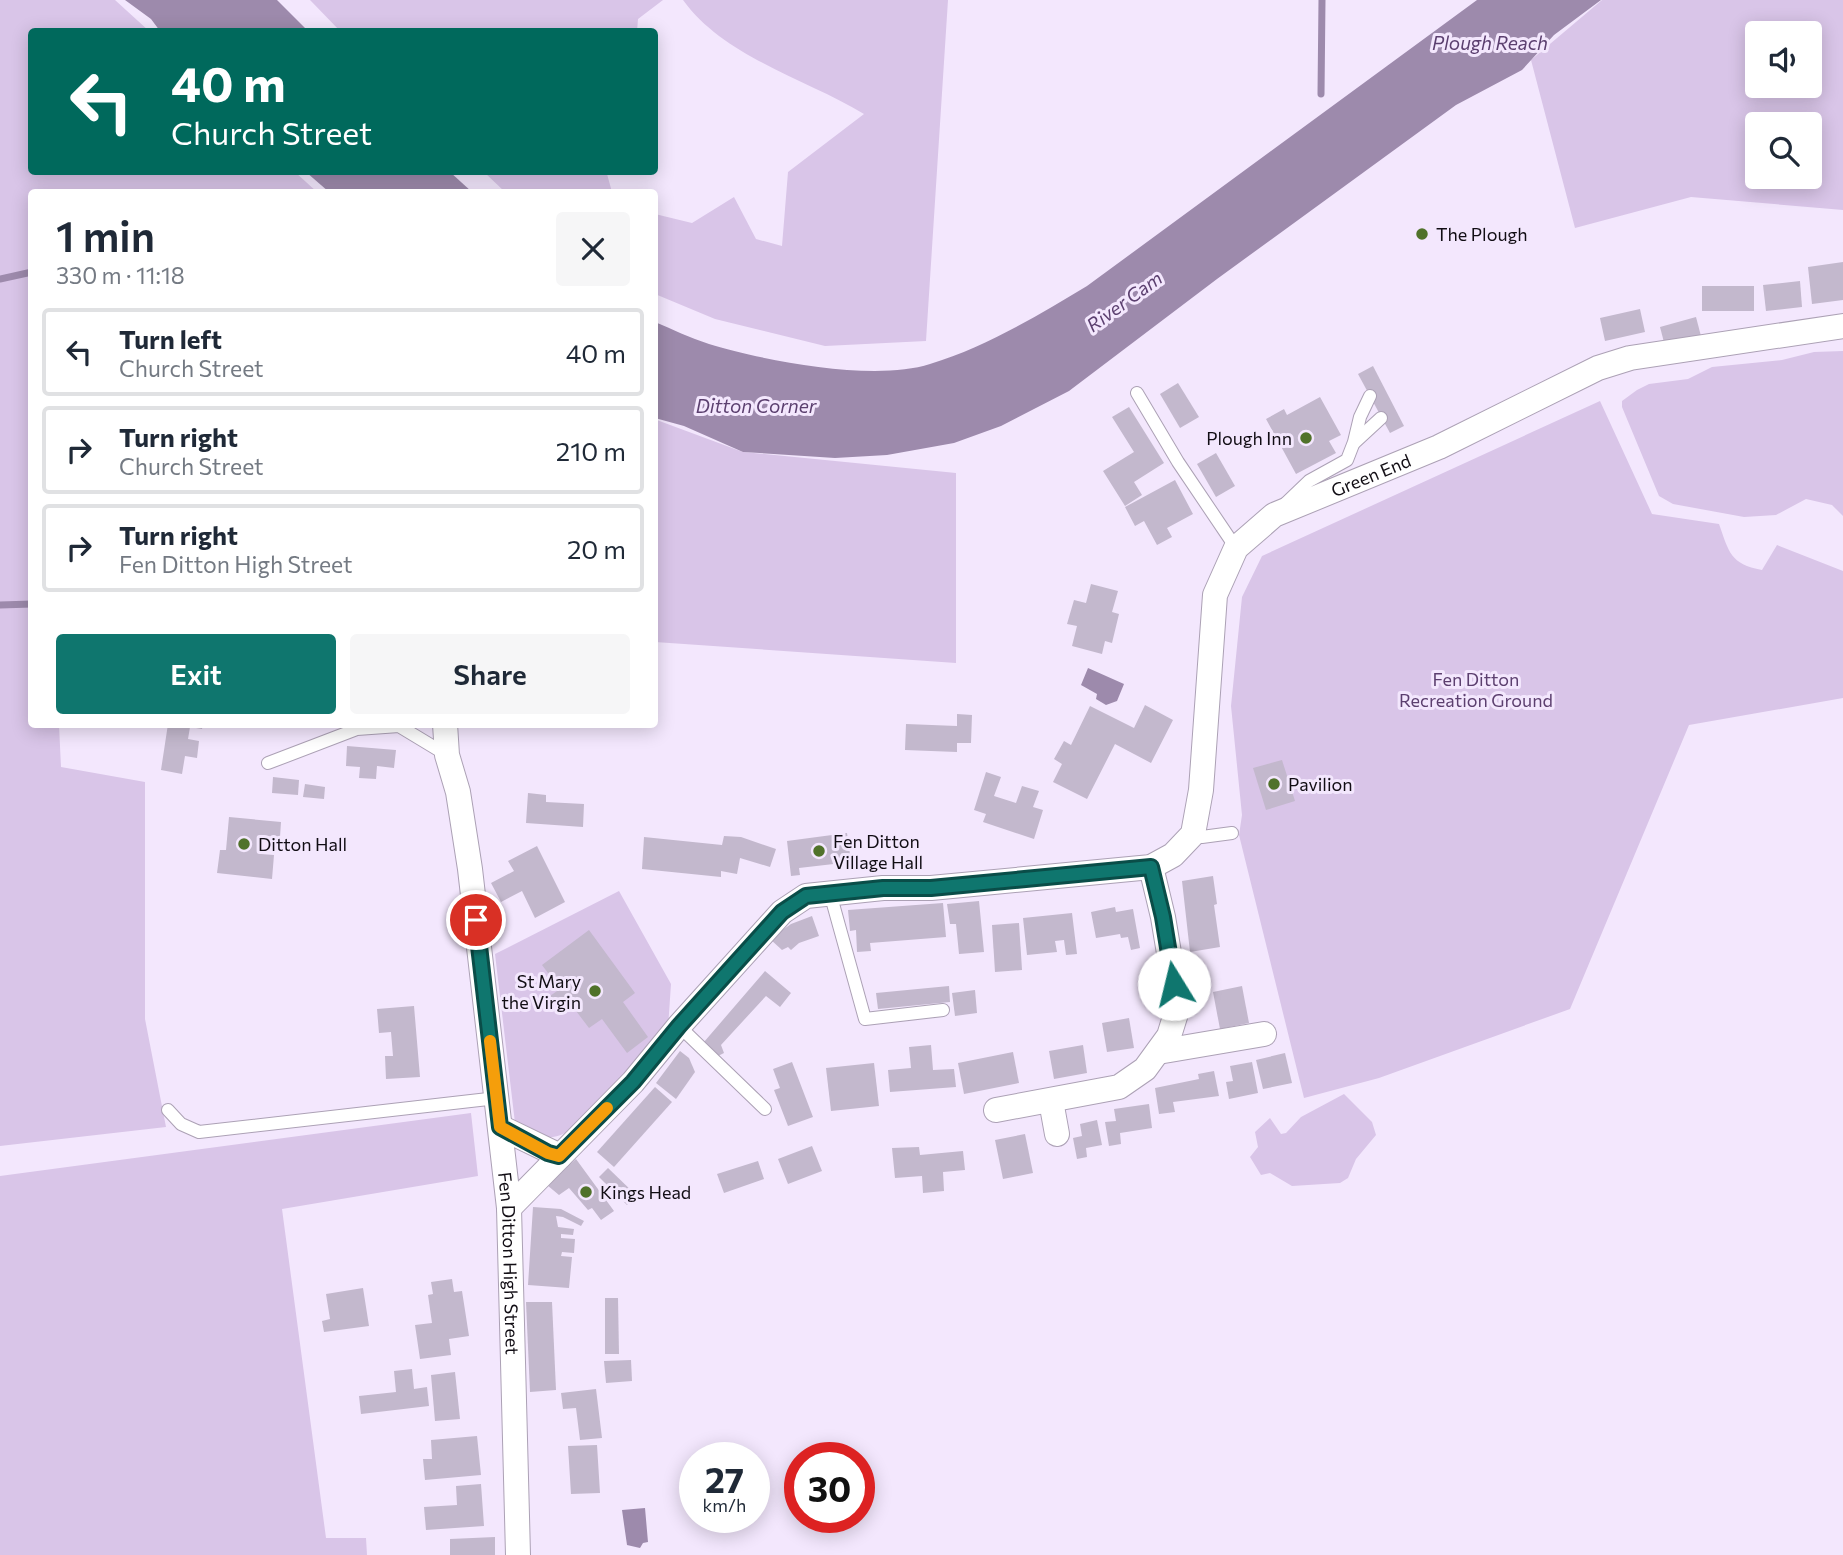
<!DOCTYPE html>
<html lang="en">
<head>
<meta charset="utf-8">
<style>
	body { margin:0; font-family:Commissioner,sans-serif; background:#f6f6f7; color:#1f2937; height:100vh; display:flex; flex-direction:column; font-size:26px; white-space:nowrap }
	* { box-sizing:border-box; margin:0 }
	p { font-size:23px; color:#747a83 }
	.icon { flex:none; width:38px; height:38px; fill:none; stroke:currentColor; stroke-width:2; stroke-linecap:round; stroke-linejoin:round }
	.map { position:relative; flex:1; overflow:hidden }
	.panel { position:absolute; left:28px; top:189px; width:630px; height:539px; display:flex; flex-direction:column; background:#fff; border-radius:7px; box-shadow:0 4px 18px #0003 }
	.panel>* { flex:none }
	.top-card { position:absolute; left:28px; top:28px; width:630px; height:147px; border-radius:7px; box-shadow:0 4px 18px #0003; background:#00695c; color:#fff; overflow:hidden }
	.controls { position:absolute; left:1745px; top:21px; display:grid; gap:14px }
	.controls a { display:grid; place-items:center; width:77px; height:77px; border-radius:7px; background:#fff; box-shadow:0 4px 18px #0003; font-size:35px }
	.speed { position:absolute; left:679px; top:1442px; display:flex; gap:14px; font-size:35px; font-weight:700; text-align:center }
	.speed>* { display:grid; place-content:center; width:91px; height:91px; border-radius:50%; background:#fff; box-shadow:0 4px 18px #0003; line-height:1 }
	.speed small { font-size:18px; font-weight:400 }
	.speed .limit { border:10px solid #d22; background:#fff; color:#111 }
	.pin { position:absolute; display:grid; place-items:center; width:60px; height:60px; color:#fff; margin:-30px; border:4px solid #fff; border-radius:50%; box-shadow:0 2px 7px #0007 }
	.me { position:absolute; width:77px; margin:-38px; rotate:351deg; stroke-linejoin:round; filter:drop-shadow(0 0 5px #0008) }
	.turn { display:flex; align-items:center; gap:24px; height:147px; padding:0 28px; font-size:32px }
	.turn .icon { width:91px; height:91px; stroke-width:2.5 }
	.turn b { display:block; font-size:49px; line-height:60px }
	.round { display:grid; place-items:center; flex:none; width:74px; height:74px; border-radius:7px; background:#f6f6f7 }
	.headline { display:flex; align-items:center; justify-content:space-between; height:119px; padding:0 28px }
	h1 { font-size:42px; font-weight:600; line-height:52px }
	.action { display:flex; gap:14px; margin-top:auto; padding:14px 28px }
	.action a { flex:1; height:80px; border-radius:7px; background:#0f766e; color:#fff; font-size:28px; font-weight:600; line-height:80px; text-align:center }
	.action a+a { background:#f6f6f7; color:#1f2937 }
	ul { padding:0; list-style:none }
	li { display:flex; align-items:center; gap:21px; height:88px; margin:0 14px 10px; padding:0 14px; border:4px solid #e0e1e3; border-radius:7px }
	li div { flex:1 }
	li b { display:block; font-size:26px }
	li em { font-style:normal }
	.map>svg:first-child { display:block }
</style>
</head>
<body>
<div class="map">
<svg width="1843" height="1555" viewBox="0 0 1843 1555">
	<rect width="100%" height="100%" fill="#f3e7fd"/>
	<g fill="#d9c5e8" fill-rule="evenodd">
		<polygon points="0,0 115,0 149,31 32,32 32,172 295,172 317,192 32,192 32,724 59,725 61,767 145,782 145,1019 166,1127 0,1146"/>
		<polygon points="310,0 663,0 638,19 637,31 341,32"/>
		<path d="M683,0H948L926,341L825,346L715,319L655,294V214L692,223L734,197L756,239L782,246L788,172L864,114C806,79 724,57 683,0Z"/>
		<path d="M1602,0H1843V210L1691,197L1575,228L1531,60ZM1757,33H1810V86H1757ZM1757,124H1810V177H1757Z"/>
		<polygon points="484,172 613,172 607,174 612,192 505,192"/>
		<polygon points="1843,351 1843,516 1832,505 1806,499 1776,515 1744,517 1673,504 1659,496 1622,407 1622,401 1637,390 1649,384 1688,379 1712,367 1782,360 1814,352"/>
		<path d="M1600,401L1652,514L1719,524C1729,552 1730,564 1762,570L1777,545L1843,571V698L1689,725L1570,1009L1379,1078L1304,1098L1239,835L1242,815L1231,706L1242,597L1262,556Z"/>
		<polygon points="654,419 743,452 956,473 956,663 655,642"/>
		<path d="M619,891L671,984L668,1028L621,1083L565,1133C545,1143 533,1133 515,1123L495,954Z"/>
		<polygon points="1344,1094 1372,1122 1376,1135 1356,1159 1348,1178 1340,1183 1292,1186 1270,1173 1261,1175 1250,1157 1258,1147 1255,1132 1270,1118 1281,1134 1286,1133 1301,1117"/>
		<polygon points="471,1113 478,1176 282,1209 326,1538 366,1538 367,1555 0,1555 0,1176"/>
	</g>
	<g fill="#9d8aac">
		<polygon points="125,0 277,0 308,31 160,31 151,19"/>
		<path d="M1477,0H1601L1554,35L1522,70L1456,105L1217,279L1069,391L1001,426L954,443L887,455L835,458L743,452L684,426L655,418V322C672,329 690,338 709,344C765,361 874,382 930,364C986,347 1037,316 1087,286Z"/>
		<polygon points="306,172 450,172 472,192 329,192"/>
		<polygon points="1088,668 1124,684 1117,701 1106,705 1096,699 1097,694 1081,685"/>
		<polygon points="645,1508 648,1542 643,1543 640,1548 627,1545 622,1510"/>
	</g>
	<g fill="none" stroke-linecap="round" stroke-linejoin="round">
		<g stroke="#9d8aac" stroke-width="7">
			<polyline points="1321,94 1322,0"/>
			<polyline points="0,279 32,272"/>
			<polyline points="0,605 32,604"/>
		</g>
	</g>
	<g fill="#c3b8cd">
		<polygon points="1843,262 1843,300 1812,304 1808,267"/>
		<polygon points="1800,281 1802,307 1766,311 1763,285"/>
		<rect x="1702" y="286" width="52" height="25"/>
		<polygon points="1640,309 1645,332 1605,341 1600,318"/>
		<polygon points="1696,317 1702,340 1666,350 1660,327"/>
		<polygon points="1373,366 1404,426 1390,433 1358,374"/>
		<polygon points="1178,383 1199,417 1180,428 1160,394"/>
		<polygon points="1320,397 1341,435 1329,441 1336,453 1296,474 1266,419 1284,409 1287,415"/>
		<polygon points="1129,407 1164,463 1134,482 1142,495 1125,506 1103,471 1134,452 1112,417"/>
		<polygon points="1216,453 1235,486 1216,497 1197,464"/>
		<polygon points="1175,480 1193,514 1167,528 1172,537 1157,545 1144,521 1135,526 1125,507"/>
		<polygon points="1091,584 1118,591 1112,612 1119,614 1112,643 1105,641 1102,654 1072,646 1077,626 1067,624 1074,600 1086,603"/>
		<polygon points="1145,705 1173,720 1151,763 1115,744 1087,799 1053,782 1062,764 1054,759 1064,741 1071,745 1090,706 1134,728"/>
		<polygon points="957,714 972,715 971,743 957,743 957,752 905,750 906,724 957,726"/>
		<polygon points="168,724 203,724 202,729 190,727 188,739 199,741 197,758 185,756 182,774 161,770"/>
		<polygon points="347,746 396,750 394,768 377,766 376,779 359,778 360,767 346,766"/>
		<polygon points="1282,760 1295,801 1266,810 1253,768"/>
		<polygon points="986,772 1001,777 994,796 1016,803 1022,786 1039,791 1033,807 1043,810 1034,839 983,822 986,814 974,810"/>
		<polygon points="273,777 299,780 298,795 272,793"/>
		<polygon points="305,784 325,787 324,799 303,797"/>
		<polygon points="528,793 546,795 546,802 584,804 583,827 526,823"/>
		<polygon points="229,817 281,822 280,837 263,836 261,854 274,855 272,879 217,873 220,850 226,850"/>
		<polygon points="847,833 851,862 799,868 800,875 791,876 787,841"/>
		<polygon points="724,836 741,837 776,849 770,867 740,858 737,874 721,871 721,877 642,869 644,837 722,845"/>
		<polygon points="537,846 565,902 535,918 522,891 501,902 491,883 514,871 508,861"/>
		<polygon points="1213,876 1217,904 1214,905 1220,947 1190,952 1182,881"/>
		<polygon points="979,901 984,952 959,954 956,924 950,924 947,904"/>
		<polygon points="943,903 946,937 870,943 871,951 857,952 856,930 850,931 848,910"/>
		<polygon points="1115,907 1116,912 1133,909 1140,948 1131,950 1128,937 1121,938 1120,934 1096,938 1091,912"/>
		<polygon points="1072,913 1077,954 1066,955 1064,940 1055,941 1057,952 1027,955 1023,918"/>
		<polygon points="812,916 819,936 799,943 791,950 788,947 782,950 770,939 791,924"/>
		<polygon points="1019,923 1022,970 995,972 992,925"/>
		<polygon points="589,930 635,993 623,1002 648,1037 627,1053 602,1019 589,1028 570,1003 557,1012 547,998 560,989 542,965"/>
		<polygon points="765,971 791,993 780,1007 766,996 721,1045 724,1053 716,1057 704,1042"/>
		<polygon points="949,986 950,1002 878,1009 876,993"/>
		<polygon points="1242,986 1249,1023 1220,1029 1213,992"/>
		<polygon points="975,990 977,1013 955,1016 952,993"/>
		<polygon points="414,1006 420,1077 386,1079 385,1056 393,1056 391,1032 379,1033 377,1009"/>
		<polygon points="1129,1018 1134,1048 1107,1052 1102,1023"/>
		<polygon points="931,1045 933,1070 954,1069 956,1087 890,1092 888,1070 911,1068 909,1047"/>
		<polygon points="1083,1045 1087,1073 1054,1079 1049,1051"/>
		<polygon points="680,1051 689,1058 695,1072 676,1099 656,1083"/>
		<polygon points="1013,1052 1019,1083 964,1094 958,1063"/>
		<polygon points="1285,1053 1292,1083 1263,1089 1256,1060"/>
		<polygon points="792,1062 813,1117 788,1126 774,1090 780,1088 773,1069"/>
		<polygon points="1252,1062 1258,1093 1229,1099 1226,1082 1233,1081 1230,1066"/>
		<polygon points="874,1063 879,1106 831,1111 826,1068"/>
		<polygon points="1214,1071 1219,1096 1173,1102 1175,1112 1159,1114 1155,1088 1199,1079 1198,1074"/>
		<polygon points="655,1087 672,1102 614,1167 597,1152"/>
		<polygon points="1149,1104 1152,1128 1120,1133 1121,1144 1109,1146 1105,1122 1116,1121 1114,1109"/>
		<polygon points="1097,1120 1102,1145 1086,1148 1087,1157 1077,1159 1073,1138 1082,1136 1080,1124"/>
		<polygon points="1025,1134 1033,1173 1003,1179 995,1140"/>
		<polygon points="812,1146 822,1171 788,1184 778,1159"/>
		<polygon points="919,1147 920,1155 963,1151 965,1170 943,1172 944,1191 923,1193 922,1176 895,1178 892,1148"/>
		<polygon points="576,1159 614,1211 601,1220 592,1208 588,1210 569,1188 559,1195 547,1185"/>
		<polygon points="758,1161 764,1179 724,1193 717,1174"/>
		<polygon points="608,1168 636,1195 627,1205 599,1177"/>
		<polygon points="533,1207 561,1209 584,1221 581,1226 563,1217 556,1216 558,1227 574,1229 573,1235 561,1234 561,1238 575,1239 574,1253 562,1252 561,1256 572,1257 569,1288 528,1285"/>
		<polygon points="452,1279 454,1292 462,1291 469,1336 449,1339 451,1355 420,1359 415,1325 432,1323 428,1295 433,1294 431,1282"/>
		<polygon points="363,1288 369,1326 324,1332 322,1321 330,1319 326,1294"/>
		<polygon points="605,1298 618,1298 619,1354 605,1354"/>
		<polygon points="526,1302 552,1302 556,1390 530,1392"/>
		<polygon points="631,1360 632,1381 606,1383 604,1361"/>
		<polygon points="412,1369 414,1389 427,1387 429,1406 361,1414 359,1396 396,1392 394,1371"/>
		<polygon points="455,1372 460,1419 435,1421 431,1375"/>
		<polygon points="596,1389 602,1438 580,1440 576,1408 563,1409 561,1393"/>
		<polygon points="477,1436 481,1475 425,1480 423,1459 432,1459 431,1440"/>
		<polygon points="597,1445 600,1493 571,1494 568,1446"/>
		<polygon points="481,1484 484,1526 426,1530 424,1507 457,1505 456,1486"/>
		<polygon points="495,1537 495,1555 450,1555 450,1539"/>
	</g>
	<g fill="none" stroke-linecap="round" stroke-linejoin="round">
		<defs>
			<g id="service">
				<polyline points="1137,393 1178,462 1236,548"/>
				<polyline points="1355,442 1381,418"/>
				<polyline points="1286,503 1309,481 1347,460 1354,442 1360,417 1370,396"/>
				<polyline points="268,763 357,729 399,726 447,755"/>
				<polyline points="1193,834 1202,837 1232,833"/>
				<polyline points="830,893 865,1019 943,1010"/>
				<polyline points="679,1026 765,1109"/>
				<polyline points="168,1110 181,1124 199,1132 497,1098"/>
			</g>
			<g id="minor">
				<path id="s1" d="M445,724L447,755L458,792L470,869L509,1208L518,1555"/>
				<polyline points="1158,1052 1264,1034"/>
				<polyline points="1051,1101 1057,1134"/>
				<polyline points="996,1110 1119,1087 1145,1069 1169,1036 1178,1007 1163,917 1151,867"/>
				<polyline points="500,1127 560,1156"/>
				<path id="s2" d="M509,1208L633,1082L679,1026L782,912L806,896L883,888H931L1151,867L1173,855L1193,834L1201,790L1215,595L1236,548L1274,515L1439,447L1598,368L1630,358L1843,326"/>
			</g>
		</defs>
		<use href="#service" stroke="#aca1b5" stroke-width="14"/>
		<use href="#minor" stroke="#aca1b5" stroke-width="26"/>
		<use href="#service" stroke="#fff" stroke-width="12"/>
		<use href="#minor" stroke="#fff" stroke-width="24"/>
	</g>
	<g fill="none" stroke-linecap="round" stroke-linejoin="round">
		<defs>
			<polyline id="route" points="476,920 500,1127 548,1153 559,1156 633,1082 679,1026 782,912 806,896 883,888 931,888 1151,867 1163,917 1174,984"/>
		</defs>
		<use href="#route" stroke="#0a4d48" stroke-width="18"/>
		<use href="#route" stroke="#0f766e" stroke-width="12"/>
		<polyline stroke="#f59e0b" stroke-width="12" points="490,1041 500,1127 548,1153 559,1156 607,1108"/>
	</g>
	<g fill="#50722a" stroke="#f3e7fd" stroke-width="2.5">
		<circle cx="1422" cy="234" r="7"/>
		<circle cx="1306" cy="438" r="7"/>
		<circle cx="1274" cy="784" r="7"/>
		<circle cx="244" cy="844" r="7"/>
		<circle cx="819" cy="851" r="7"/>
		<circle cx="595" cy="991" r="7"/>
		<circle cx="586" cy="1192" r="7"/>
	</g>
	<g text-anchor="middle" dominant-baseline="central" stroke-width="6" stroke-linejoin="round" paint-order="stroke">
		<g font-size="18" fill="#110d14" stroke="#f3e7fd" text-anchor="start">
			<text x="1436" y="234">The Plough</text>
			<text x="1292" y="438" text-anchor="end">Plough Inn</text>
			<text x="1288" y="784">Pavilion</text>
			<text x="833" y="841">Fen Ditton<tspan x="833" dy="21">Village Hall</tspan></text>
			<text x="258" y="844">Ditton Hall</text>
			<text x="581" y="981" text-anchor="end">St Mary<tspan x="581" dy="21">the Virgin</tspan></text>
			<text x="600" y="1192">Kings Head</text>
		</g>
		<g font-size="18" fill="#110d14" stroke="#f3e7fd">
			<text stroke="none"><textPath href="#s2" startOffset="1279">Green End</textPath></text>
			<text stroke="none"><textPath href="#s1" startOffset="544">Fen Ditton High Street</textPath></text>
		</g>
		<g font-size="18" fill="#5c3f6f" stroke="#f3e7fd">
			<text x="1476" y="679">Fen Ditton<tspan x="1476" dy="21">Recreation Ground</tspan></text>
		</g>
		<g font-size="19" font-style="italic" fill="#5b3f6f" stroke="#f3e7fd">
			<text x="1490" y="42">Plough Reach</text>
			<text transform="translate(1124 301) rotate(-36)">River Cam</text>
			<text x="756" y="405">Ditton Corner</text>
		</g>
	</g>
</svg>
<div class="controls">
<a><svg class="icon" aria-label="sound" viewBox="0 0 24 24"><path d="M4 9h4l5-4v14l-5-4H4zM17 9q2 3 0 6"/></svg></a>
<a><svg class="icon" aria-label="search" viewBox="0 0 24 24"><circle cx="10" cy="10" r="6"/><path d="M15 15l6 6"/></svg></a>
</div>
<div class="speed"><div>27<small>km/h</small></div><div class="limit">30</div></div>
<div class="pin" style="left:476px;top:920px;background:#d93025"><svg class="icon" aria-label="arrive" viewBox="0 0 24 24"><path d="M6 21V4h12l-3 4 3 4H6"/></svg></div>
<svg class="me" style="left:1174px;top:984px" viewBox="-20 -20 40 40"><circle r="19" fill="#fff"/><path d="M0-13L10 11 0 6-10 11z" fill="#0f766e"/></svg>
<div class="top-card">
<div class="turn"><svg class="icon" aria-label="left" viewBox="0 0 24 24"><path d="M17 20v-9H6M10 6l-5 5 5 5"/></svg><div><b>40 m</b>Church Street</div></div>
</div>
<section class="panel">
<div class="headline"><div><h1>1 min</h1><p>330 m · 11:18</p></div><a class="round"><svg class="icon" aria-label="close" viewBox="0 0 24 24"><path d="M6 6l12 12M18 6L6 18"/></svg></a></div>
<ul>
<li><svg class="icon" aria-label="left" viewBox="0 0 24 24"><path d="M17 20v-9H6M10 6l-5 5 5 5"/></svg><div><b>Turn left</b><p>Church Street</p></div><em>40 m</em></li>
<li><svg class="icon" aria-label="right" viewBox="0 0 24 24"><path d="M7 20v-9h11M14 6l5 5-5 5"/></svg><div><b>Turn right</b><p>Church Street</p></div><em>210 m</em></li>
<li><svg class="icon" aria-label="right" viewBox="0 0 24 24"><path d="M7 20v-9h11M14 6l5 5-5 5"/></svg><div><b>Turn right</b><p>Fen Ditton High Street</p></div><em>20 m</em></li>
</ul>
<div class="action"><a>Exit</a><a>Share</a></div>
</section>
</div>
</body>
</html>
